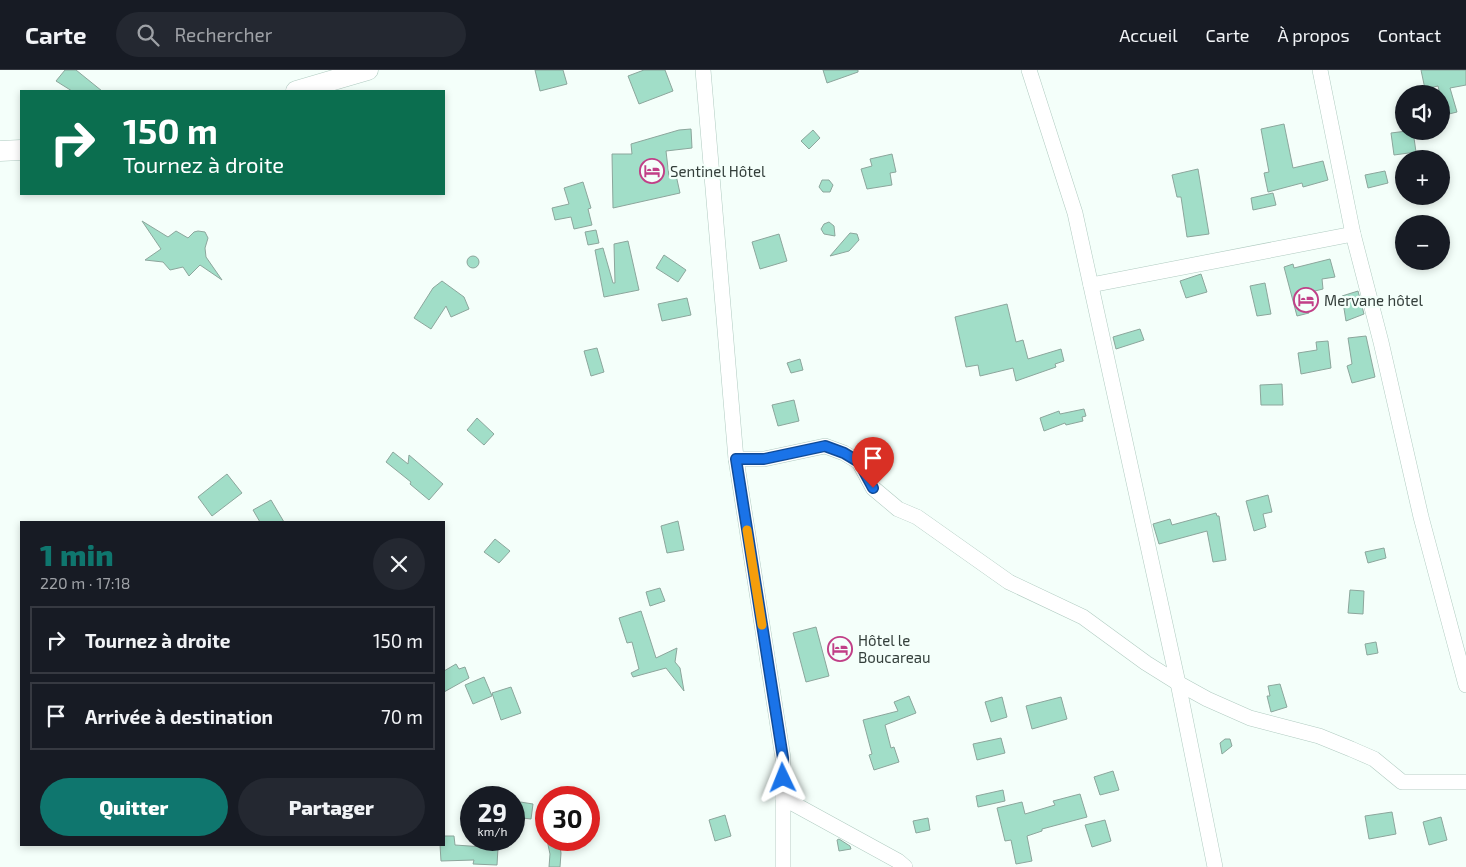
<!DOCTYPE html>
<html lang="fr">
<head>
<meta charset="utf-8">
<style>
	body { margin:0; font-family:"Exo 2",sans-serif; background:#242831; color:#f1f3f6; height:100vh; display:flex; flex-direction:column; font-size:19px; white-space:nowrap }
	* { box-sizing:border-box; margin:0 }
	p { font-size:16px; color:#9ea1a6 }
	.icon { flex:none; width:28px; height:28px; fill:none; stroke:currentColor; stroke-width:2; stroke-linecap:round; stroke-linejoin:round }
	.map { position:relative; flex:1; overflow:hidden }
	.side { position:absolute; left:20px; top:451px; width:425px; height:325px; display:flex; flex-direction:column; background:#171b24; border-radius:0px; box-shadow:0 2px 8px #0003 }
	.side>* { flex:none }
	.top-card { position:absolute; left:20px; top:20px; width:425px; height:105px; border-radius:0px; box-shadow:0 2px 8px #0003; background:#0b6e4f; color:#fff; overflow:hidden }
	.controls { position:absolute; left:1395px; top:15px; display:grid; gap:10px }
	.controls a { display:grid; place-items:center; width:55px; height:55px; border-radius:50%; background:#171b24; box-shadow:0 2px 8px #0003; font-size:25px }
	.speed { position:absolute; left:460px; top:716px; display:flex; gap:10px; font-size:25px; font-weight:700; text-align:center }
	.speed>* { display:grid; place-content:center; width:65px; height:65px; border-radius:50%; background:#171b24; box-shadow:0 2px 8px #0003; line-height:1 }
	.speed small { font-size:12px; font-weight:400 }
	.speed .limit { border:8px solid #d22; background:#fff; color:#111 }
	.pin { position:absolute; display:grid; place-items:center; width:42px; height:42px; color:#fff; margin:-51px -21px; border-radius:50% 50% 50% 0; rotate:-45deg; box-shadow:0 0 5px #0007 }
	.pin .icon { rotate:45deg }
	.me { position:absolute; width:55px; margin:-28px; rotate:358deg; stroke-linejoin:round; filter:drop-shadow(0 0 4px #0008) }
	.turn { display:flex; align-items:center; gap:18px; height:105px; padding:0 20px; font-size:22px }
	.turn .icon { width:65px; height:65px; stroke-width:2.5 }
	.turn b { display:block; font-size:35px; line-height:42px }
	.round { display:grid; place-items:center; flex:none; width:52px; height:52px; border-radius:26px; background:#242831 }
	.overview { display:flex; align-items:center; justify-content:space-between; height:85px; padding:0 20px }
	h1 { font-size:30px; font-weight:800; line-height:38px; color:#0f766e }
	.primary-button { display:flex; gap:10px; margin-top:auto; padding:10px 20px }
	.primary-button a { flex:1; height:58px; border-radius:30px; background:#0f766e; color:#fff; font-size:20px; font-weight:800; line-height:58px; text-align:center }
	.primary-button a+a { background:#242831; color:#f1f3f6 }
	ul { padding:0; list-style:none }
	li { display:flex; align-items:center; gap:15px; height:68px; margin:0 10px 8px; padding:0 10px; border:2px solid #363941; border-radius:0px }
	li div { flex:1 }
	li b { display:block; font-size:19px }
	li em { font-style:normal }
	header { display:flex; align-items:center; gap:30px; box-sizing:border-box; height:70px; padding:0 25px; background:#171b24; border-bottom:1px solid #363941 }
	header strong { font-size:24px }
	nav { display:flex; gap:28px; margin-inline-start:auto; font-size:18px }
	.search { width:350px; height:45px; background:#242831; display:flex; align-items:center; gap:12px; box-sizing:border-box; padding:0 18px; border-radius:28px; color:#9ea1a6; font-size:19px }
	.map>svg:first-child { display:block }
</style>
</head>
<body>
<header>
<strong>Carte</strong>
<div class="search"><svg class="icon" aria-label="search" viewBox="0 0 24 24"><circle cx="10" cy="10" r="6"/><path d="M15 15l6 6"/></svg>Rechercher</div>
<nav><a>Accueil</a><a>Carte</a><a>À propos</a><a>Contact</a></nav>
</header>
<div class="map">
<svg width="1466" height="797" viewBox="0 0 1466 797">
	<rect width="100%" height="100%" fill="#f4fffa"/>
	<g fill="#a1dec8" stroke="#8ca69c">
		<polygon points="65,0 76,0 102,21 72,21 56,11"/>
		<polygon points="535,0 563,0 567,14 540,21"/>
		<polygon points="644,0 665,0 673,21 639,34 628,6"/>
		<polygon points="823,0 858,0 858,2 827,13"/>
		<polygon points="1421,0 1466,0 1466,15 1450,18 1457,42 1445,45 1438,16 1425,19"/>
		<polygon points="1284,54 1293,98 1323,91 1328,110 1303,117 1302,113 1268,122 1264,103 1269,102 1261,59"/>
		<polygon points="691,59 692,78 666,81 669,107 676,105 680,123 613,138 612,84 632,84 631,74 679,60"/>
		<polygon points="813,60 820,68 809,79 801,71"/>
		<polygon points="1407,61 1413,61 1416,82 1394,85 1391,63"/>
		<polygon points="892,84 896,102 890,103 892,115 867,119 861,99 872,96 870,89"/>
		<polygon points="1198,99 1209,164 1187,167 1181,127 1177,127 1172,105"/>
		<polygon points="1385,101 1388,113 1368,118 1365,105"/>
		<polygon points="822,110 829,110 833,115 830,122 823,122 819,117"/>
		<polygon points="583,112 591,138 588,139 592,155 574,159 571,147 555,150 552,138 569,134 564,118"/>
		<polygon points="1273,123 1276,135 1253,140 1251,128"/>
		<polygon points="142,151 168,167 176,161 188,168 194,162 198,161 205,162 208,168 205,178 206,187 222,210 200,195 189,206 183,197 170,200 163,192 145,190 161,179"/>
		<polygon points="829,152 834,156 835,166 824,164 821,159 824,154"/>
		<polygon points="596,160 599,173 588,175 585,162"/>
		<polygon points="850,163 857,164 859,170 849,181 830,186"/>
		<polygon points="779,164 787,191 760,199 752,172"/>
		<polygon points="628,171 639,220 604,227 595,180 603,178 613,213 615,213 614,174"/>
		<polygon points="664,185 686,200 678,212 656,198"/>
		<circle cx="473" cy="192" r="6"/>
		<polygon points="1330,189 1335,207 1322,209 1323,219 1303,224 1309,243 1297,246 1284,197 1293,194 1294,198"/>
		<polygon points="1201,204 1207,222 1186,228 1180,211"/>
		<polygon points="442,211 464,227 469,239 451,247 446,236 431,259 414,248 433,218"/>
		<polygon points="1265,213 1271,244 1257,246 1250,216"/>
		<polygon points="1358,221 1364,244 1346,251 1342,226"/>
		<polygon points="687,228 691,245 662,251 658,234"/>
		<polygon points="1007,234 1016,272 1023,270 1028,289 1061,279 1064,291 1055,294 1056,297 1016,311 1013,298 980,306 978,295 966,297 955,247"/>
		<polygon points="1140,259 1144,270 1116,279 1113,267"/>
		<polygon points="1366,266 1375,307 1352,313 1347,296 1352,294 1348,268"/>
		<polygon points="1328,271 1331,298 1301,304 1298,283 1317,280 1316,272"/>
		<polygon points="597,278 604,302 591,306 584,281"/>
		<polygon points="800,289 803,300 791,303 787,293"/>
		<polygon points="1282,314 1283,335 1261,335 1260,315"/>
		<polygon points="794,330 799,351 778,356 772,335"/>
		<polygon points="1084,339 1086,346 1082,347 1083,351 1066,355 1065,353 1044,361 1040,348 1059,341 1060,344"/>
		<polygon points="477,348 494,364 484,375 467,360"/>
		<polygon points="393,382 408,394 409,385 443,414 429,430 410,414 411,412 386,392"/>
		<polygon points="227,404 242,423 212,446 198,427"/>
		<polygon points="1268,425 1272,442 1263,444 1266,457 1254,461 1246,431"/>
		<polygon points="271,430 284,452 260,452 253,440"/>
		<polygon points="1216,443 1217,446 1219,446 1226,490 1213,492 1207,461 1159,474 1153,454 1170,449 1172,455"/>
		<polygon points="678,451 684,480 667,483 661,456"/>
		<polygon points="495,469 510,481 499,493 484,482"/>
		<polygon points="1384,478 1386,488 1368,493 1365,482"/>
		<polygon points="660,518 665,531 650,536 646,522"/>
		<polygon points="1350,520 1364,521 1363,544 1348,543"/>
		<polygon points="641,541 656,588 677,578 675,592 680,598 684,621 666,598 633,607 631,603 639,599 632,572 627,573 619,548"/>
		<polygon points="816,557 829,606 806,612 793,563"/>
		<polygon points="1376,572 1378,583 1367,585 1365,574"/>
		<polygon points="456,594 459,599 465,597 469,608 444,622 444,601"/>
		<polygon points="484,607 492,626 473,634 465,615"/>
		<polygon points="1280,614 1287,637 1271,642 1267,626 1270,626 1268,616"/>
		<polygon points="511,617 521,643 501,650 492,623"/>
		<polygon points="909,626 916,643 885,655 891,678 894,677 899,692 874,700 869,685 872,684 863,650 898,641 894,632"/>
		<polygon points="1002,627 1007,647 991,652 985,632"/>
		<polygon points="1061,627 1067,649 1032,659 1026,636"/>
		<polygon points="1001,668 1005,683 977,690 973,674"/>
		<polygon points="1225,669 1230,669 1232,676 1222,684 1220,673"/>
		<polygon points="1113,701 1119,720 1100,725 1094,707"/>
		<polygon points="1003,720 1005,731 978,737 976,726"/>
		<polygon points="1080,724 1087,747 1042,759 1042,761 1027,766 1032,791 1016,794 1011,770 1005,771 997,738 1022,732 1025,744 1055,735 1053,731"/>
		<polygon points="514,731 533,734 531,749 514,747"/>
		<polygon points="1392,742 1396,764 1369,769 1365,746"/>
		<polygon points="725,745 731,766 715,771 709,750"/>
		<polygon points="1441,747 1447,770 1429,775 1423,752"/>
		<polygon points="928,748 930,760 916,763 913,751"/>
		<polygon points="1105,750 1111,771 1092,777 1085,755"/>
		<polygon points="444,766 454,766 455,775 498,778 497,795 473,794 474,790 441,791 440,775 444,775"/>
		<polygon points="839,769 850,776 851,779 839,781 837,770"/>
		<polygon points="547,770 559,770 561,783 560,797 549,797 550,784"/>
	</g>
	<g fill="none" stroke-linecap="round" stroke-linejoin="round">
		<defs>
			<g id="minor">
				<polyline points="703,0 736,389 783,688 783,797"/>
				<polyline points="1029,0 1075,143 1178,613 1215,797"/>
				<polyline points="1320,0 1353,164 1381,272 1421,447 1466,615"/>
				<polyline points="1091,215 1353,164"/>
				<polyline points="736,389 764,389 825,376 844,383 859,392 873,418 898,439 917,447 1009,512 1083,547 1146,593 1178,613 1207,629 1250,648 1319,666 1351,679 1374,689 1402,712 1466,712"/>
				<polyline points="783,728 898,791 905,797"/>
			</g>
			<g id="major">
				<polyline points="296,21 368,0"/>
				<polyline points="0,81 21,80"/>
			</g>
		</defs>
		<use href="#minor" stroke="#b0cbc1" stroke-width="16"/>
		<use href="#major" stroke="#b0cbc1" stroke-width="21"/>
		<use href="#minor" stroke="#fff" stroke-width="15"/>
		<use href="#major" stroke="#fff" stroke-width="20"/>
	</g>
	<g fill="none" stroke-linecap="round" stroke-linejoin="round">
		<defs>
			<polyline id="route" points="783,708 783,688 736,389 764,389 825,376 844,383 859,392 873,418"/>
		</defs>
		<use href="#route" stroke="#114b97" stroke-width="12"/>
		<use href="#route" stroke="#1a73e8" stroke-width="9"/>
		<polyline stroke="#f59e0b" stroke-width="9" points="747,460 762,555"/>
	</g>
	<defs>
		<symbol id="hotel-ring" viewBox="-11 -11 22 22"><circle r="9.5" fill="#f4fffa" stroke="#c13f87" stroke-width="1.5"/><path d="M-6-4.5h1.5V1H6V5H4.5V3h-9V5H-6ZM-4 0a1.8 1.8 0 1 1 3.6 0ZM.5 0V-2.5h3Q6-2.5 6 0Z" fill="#c13f87"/></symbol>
	</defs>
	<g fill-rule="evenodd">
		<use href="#hotel-ring" x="638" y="87" width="28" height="28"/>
		<use href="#hotel-ring" x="1292" y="216" width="28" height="28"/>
		<use href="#hotel-ring" x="826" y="565" width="28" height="28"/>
	</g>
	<g text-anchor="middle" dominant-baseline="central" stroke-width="4.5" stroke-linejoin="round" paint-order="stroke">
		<g font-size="15" fill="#343f3b" stroke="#f4fffa" text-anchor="start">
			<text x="670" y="101">Sentinel Hôtel</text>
			<text x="1324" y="230">Mervane hôtel</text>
			<text x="858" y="570">Hôtel le<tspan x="858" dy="17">Boucareau</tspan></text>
		</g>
	</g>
</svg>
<div class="controls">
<a><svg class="icon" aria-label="sound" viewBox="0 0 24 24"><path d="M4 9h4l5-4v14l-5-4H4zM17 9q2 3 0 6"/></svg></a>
<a>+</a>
<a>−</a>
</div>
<div class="speed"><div>29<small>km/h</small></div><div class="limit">30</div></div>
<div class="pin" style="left:873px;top:418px;background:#d93025"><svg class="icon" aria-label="arrive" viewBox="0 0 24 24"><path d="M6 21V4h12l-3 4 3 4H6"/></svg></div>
<svg class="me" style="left:783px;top:708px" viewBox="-20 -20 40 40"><path d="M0-17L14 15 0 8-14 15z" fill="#1a73e8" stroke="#fff" stroke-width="4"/></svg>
<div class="top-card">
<div class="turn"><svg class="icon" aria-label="right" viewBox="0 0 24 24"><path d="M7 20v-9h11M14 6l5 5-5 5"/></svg><div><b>150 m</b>Tournez à droite</div></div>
</div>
<section class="side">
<div class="overview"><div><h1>1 min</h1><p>220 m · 17:18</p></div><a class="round"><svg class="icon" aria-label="close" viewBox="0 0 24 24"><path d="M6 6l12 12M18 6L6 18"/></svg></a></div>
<ul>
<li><svg class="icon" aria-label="right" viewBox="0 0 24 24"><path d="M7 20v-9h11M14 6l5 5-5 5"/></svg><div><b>Tournez à droite</b></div><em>150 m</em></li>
<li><svg class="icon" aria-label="arrive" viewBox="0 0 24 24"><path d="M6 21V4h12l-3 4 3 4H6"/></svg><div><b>Arrivée à destination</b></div><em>70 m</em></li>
</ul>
<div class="primary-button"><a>Quitter</a><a>Partager</a></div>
</section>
</div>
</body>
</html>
